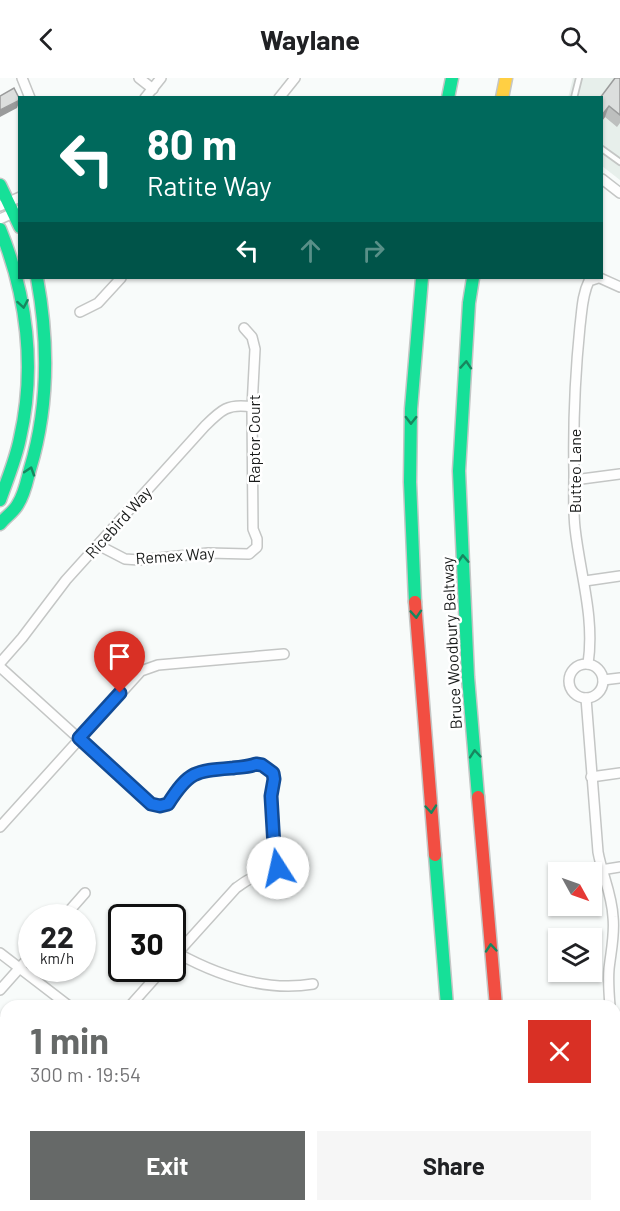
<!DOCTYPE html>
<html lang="en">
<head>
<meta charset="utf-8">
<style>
	body { margin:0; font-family:Barlow,sans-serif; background:#f6f6f6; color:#202124; height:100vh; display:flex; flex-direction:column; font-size:22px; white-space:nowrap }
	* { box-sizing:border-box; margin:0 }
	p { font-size:20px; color:#757577 }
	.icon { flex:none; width:33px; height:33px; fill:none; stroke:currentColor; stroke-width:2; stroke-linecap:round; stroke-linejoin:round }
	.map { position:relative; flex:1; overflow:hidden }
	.side { position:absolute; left:0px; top:922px; width:621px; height:212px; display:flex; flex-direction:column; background:#fff; border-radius:18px 18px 0 0; box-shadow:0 2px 4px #0004 }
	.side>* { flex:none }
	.banner { position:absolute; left:18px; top:18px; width:585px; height:183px; border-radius:0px; box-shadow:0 2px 4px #0004; background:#00695c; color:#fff; overflow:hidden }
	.needle { width:39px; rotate:130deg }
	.buttons { position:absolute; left:548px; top:784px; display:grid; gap:12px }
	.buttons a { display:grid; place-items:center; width:54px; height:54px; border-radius:0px; background:#fff; box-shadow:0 2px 4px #0004; font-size:30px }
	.speed { position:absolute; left:18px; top:826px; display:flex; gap:12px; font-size:30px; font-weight:700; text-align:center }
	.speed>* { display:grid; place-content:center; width:78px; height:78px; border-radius:50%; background:#fff; box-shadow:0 2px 4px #0004; line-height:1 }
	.speed small { font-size:15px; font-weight:400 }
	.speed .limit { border:3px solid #111; border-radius:9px; background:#fff; color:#111 }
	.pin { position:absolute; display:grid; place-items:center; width:51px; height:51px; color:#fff; margin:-62px -26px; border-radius:50% 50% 50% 0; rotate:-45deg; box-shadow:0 0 6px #0007 }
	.pin .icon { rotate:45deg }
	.me { position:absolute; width:66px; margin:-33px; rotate:350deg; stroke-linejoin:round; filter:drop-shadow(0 0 4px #0008) }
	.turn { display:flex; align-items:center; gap:21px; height:126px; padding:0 30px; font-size:27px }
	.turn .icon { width:78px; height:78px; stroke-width:2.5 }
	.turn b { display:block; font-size:42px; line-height:51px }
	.lanes { display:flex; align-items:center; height:57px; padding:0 30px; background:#0003; justify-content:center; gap:30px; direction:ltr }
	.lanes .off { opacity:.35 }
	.round { display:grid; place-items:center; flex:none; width:63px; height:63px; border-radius:0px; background:#f6f6f6 }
	.summary { display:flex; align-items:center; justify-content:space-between; height:102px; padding:0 30px }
	h1 { font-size:36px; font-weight:700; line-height:45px; color:#666968 }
	.primary-button { display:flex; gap:12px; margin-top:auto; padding:12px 30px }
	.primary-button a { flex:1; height:69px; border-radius:0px; background:#666968; color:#fff; font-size:24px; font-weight:700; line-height:69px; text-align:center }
	.primary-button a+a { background:#f6f6f6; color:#202124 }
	header { display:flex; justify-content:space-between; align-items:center; height:78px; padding:0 30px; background:#fff; font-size:27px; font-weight:700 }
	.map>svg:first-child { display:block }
</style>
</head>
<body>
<header><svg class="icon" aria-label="back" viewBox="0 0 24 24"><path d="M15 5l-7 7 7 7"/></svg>Waylane<svg class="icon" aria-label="search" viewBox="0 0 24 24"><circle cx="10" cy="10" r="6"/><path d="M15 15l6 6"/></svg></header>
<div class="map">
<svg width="620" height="1133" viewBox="0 0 620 1133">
	<rect width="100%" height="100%" fill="#f8fbfa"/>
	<polygon fill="#e7efeb" points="573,0 620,0 620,102 602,88 602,20 568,20"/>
	<g fill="#cef5e2">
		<polygon points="0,1002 6,1006 6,1128 118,1128 117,1133 0,1133"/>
		<polygon points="620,1074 620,1133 577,1133 577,1128 615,1128 615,1075"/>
	</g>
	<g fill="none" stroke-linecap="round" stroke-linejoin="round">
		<defs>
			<g id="lane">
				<polyline points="574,20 579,0"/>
				<polyline points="602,71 620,84"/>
				<polyline points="220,1128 240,1131 244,1133"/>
				<polyline points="208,1133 212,1128"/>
			</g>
			<g id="street">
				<polyline points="22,0 30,20"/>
				<polyline points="139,0 153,11"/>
				<polyline points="145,20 161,0"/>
				<polyline points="279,20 295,0"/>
				<polyline points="602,101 620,115"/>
				<polyline points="0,128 20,119"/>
				<polyline points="0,141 20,132"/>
				<polyline points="600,200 620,209"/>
				<polyline points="80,234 98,225 121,200"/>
				<polyline points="574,402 620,396"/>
				<polyline points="98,467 125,481 139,482 208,475 249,476 257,469 257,461 253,451 252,329 255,271 252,259 244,250"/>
				<polyline points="585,503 620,498"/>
				<path d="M0,585L22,560L66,502L205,348C221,332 228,325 252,329"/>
				<circle cx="586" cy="603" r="17"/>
				<path d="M588,586C595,539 580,496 575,450C573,431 574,413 574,395C573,346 575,297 580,248C582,233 582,217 589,203L598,200"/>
				<path d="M0,589L151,726L160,728L168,726L175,714L194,695L256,686L262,687L273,695L274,701L271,718L274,768L278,791C268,806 264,796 250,801C245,803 241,807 236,810L172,881"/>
				<polyline points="603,602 620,600"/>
				<path d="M586,620L598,774C602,796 612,816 613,839C615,856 611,873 609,891C608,903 609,916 610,928"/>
				<polyline points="591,699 620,695"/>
				<polyline points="0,749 141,593 158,587 284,576"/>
				<polyline points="601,792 620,789"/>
				<polyline points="63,840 85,815"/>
				<polyline points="0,875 69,928"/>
				<path d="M177,875C219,898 266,914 313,906"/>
				<polyline points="0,912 32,876"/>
				<polyline points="130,928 163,891"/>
				<polyline points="615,963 620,968"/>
			</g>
			<g id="fast">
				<polyline points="448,20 452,0"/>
				<polyline points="0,107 20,149"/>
				<path d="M0,151C27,217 36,290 20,360C16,381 7,402 0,422"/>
				<polyline points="473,200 469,225 459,393 468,599 478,719"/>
				<path d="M0,446C5,439 14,434 18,426C25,415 27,402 30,391C49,328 49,265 37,200"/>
				<polyline points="415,524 410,404 411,331 422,200"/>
				<polyline points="435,777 447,928"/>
				<polyline points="0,964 6,968"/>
				<polyline points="615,1044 620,1043"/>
				<polyline points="513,1128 513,1133"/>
				<polyline points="147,1133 148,1128"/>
			</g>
			<g id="slow">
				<polyline points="502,20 506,0"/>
				<polyline points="0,983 6,987"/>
				<polyline points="615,1058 620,1057"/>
				<polyline points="464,1128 464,1133"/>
				<polyline points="131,1133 132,1128"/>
			</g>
			<g id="jam">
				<polyline points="415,524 435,777"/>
				<polyline points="478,719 496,928"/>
			</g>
		</defs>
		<use href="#lane" stroke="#c4c6c5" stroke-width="8"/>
		<use href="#street" stroke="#c4c6c5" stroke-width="12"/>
		<use href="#fast" stroke="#c4c6c5" stroke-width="15"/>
		<use href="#slow" stroke="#c4c6c5" stroke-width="15"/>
		<use href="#jam" stroke="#c4c6c5" stroke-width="15"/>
		<g stroke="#dbdcdc" stroke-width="1.5" stroke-dasharray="1.5 4.5" stroke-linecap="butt">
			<polyline points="0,1071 6,1069"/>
			<polyline points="0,1114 6,1112"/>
		</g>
		<use href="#lane" stroke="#fefefe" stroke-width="4.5"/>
		<use href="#street" stroke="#fefefe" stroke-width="9"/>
		<use href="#fast" stroke="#16e098" stroke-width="12"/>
		<use href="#slow" stroke="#ffcf43" stroke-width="12"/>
		<use href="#jam" stroke="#f24e42" stroke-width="12"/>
	</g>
	<g fill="#bdbfbe">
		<polygon points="620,0 620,45 617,49 605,39 602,43 602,20"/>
		<polygon points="322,1128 346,1128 346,1133 323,1133"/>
		<polygon points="348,1128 372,1128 373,1133 349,1133"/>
	</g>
	<g fill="#9a9b9b">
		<polygon points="20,22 17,30 0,39 0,32"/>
		<polygon points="609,28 605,39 602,43 602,37"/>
	</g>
	<g fill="#dcdedd" stroke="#9a9b9b" stroke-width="1.5">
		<polygon points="615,0 620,0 620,37 609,28 602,37 602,20 600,20"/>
		<polygon points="14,10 20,22 0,32 0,18"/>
		<polygon points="174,1128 199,1128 197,1133 172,1133"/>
		<polygon points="257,1128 278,1128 277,1133 257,1133"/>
		<polygon points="284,1128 304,1128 304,1133 283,1133"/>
		<rect x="326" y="1128" width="20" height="5"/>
		<polygon points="352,1128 372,1128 373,1133 353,1133"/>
	</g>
	<defs><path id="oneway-chevron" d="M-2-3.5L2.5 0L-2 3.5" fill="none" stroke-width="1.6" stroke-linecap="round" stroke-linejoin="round" transform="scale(1.5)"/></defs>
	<g stroke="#17875f">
		<use href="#oneway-chevron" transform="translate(23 226) rotate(80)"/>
		<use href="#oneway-chevron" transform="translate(466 287) rotate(-86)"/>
		<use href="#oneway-chevron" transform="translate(411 342) rotate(91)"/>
		<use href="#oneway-chevron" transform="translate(30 393) rotate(-72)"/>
		<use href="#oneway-chevron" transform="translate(463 481) rotate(-93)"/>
		<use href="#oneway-chevron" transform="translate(416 536) rotate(86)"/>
		<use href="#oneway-chevron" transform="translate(475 676) rotate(-95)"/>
		<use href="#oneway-chevron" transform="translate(431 731) rotate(85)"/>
		<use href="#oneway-chevron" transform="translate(491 870) rotate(-95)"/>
	</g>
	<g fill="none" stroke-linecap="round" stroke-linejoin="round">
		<defs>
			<path id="route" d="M120,615L79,660L151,726L160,728L168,726C189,693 195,693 233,690C241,689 249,689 256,686L262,687L273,695L274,701L271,718L274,768L278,790"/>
		</defs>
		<use href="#route" stroke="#114b97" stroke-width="15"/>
		<use href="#route" stroke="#1a73e8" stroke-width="10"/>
	</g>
	<g text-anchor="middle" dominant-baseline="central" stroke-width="5" stroke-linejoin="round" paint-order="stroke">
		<g font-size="16" fill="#181a19" stroke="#fff">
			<text transform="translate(253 361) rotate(-90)">Raptor Court</text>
			<text transform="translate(574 393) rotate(-90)">Butteo Lane</text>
			<text transform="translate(118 444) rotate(-48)">Ricebird Way</text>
			<text transform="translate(175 477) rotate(-4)">Remex Way</text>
			<text transform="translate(451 565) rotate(-93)">Bruce Woodbury Beltway</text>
		</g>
	</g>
</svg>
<div class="buttons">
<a><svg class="needle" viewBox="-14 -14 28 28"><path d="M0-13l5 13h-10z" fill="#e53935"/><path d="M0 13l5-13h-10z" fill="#757577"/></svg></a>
<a><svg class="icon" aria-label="layers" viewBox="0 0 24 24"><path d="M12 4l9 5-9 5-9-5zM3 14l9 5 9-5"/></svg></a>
</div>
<div class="speed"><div>22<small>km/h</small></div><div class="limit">30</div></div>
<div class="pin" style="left:120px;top:615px;background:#d93025"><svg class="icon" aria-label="arrive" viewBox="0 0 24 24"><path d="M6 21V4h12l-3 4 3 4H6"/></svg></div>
<svg class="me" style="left:278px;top:790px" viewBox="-20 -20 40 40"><circle r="19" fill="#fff"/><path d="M0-13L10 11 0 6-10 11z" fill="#1a73e8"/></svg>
<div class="banner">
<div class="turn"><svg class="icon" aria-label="left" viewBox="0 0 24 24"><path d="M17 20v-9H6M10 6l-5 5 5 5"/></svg><div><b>80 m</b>Ratite Way</div></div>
<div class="lanes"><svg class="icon" aria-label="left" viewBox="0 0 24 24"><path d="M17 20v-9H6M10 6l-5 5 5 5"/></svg><svg class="icon off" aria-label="ahead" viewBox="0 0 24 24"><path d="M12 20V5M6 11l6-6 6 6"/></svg><svg class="icon off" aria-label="right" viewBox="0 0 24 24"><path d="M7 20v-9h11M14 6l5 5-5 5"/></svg></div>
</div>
<section class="side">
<div class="summary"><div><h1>1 min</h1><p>300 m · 19:54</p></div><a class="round" style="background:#d93025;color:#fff"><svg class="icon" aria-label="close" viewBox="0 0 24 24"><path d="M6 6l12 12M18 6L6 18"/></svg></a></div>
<div class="primary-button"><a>Exit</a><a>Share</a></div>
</section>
</div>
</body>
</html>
